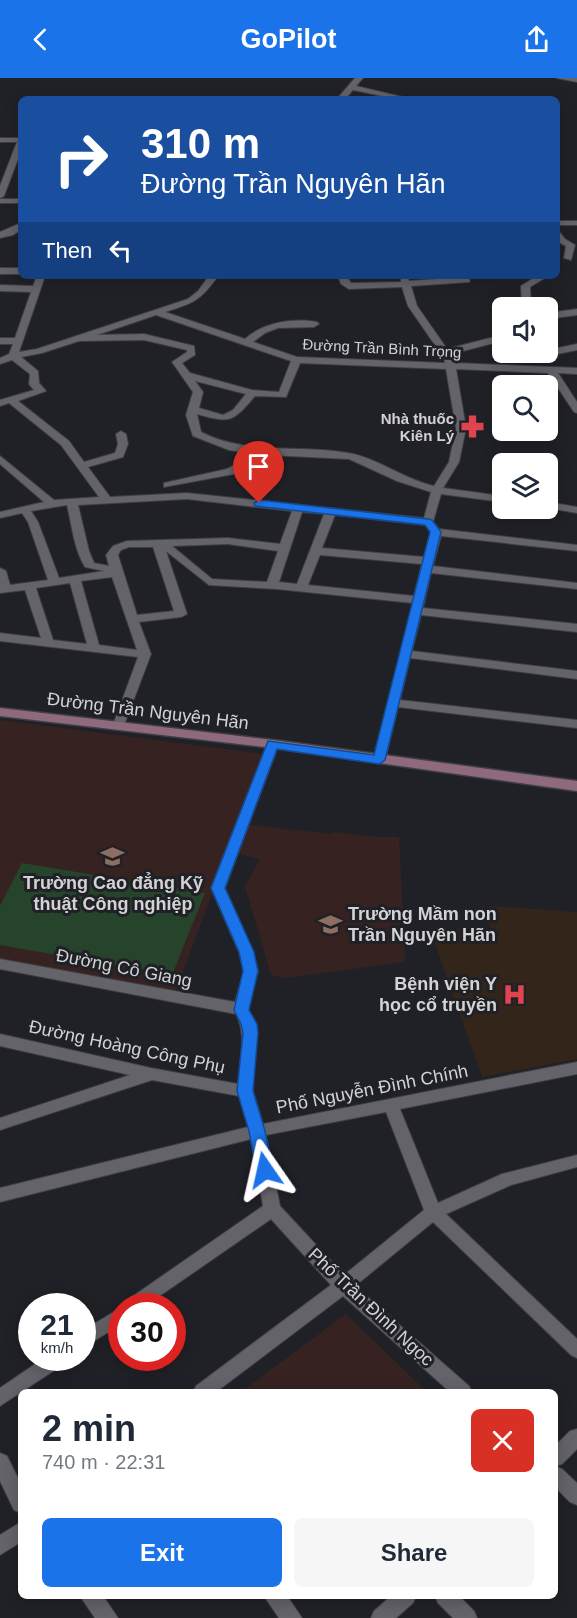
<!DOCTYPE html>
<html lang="en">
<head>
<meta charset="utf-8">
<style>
	body { margin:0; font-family:Arial,sans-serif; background:#f6f6f7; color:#1f2937; height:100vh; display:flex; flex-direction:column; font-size:22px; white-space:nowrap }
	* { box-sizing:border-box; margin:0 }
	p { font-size:20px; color:#747a83 }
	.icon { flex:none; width:33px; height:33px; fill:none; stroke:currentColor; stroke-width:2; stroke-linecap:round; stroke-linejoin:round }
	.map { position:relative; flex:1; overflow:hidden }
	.drawer { position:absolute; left:18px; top:1311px; width:540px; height:210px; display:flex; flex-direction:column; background:#fff; border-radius:9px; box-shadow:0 3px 15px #0003 }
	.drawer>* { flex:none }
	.hud { position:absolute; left:18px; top:18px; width:542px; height:183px; border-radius:9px; box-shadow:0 3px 15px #0003; background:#1a4fa0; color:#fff; overflow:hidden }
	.fabs { position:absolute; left:492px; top:219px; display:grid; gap:12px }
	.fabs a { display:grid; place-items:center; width:66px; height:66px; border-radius:9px; background:#fff; box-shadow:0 3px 15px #0003; font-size:30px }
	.speed { position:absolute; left:18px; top:1215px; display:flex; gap:12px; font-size:30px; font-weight:700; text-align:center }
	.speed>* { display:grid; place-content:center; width:78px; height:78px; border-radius:50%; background:#fff; box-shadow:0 3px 15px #0003; line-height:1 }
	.speed small { font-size:15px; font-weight:400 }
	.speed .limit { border:9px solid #d22; background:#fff; color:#111 }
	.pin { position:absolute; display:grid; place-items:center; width:51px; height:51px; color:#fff; margin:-62px -26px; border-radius:50% 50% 50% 0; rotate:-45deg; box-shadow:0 0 6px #0007 }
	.pin .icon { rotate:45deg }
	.me { position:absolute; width:66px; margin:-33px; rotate:349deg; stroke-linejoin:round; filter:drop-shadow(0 0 4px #0008) }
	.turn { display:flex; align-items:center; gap:21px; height:126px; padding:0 24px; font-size:27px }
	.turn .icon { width:78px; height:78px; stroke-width:2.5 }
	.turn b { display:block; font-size:42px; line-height:51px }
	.then { display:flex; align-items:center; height:57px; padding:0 24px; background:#0003; gap:12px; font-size:22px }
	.round { display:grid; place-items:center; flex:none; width:63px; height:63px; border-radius:9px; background:#f6f6f7 }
	.overview { display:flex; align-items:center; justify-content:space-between; height:102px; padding:0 24px }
	h1 { font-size:36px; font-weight:700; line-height:45px }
	.action { display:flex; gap:12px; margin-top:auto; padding:12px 24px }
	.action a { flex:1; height:69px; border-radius:9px; background:#1a73e8; color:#fff; font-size:24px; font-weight:700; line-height:69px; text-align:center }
	.action a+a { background:#f6f6f7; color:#1f2937 }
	header { display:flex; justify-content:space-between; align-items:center; height:78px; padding:0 24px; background:#1a73e8; color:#fff; font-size:27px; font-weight:700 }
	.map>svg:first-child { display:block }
</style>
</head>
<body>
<header><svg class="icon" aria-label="back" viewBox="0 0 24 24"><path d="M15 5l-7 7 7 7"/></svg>GoPilot<svg class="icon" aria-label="share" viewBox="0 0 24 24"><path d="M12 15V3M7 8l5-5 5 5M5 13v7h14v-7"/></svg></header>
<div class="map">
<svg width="577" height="1540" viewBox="0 0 577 1540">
	<rect width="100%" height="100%" fill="#202126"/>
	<g fill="#362321">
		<polygon points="0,642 264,676 175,915 0,881"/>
		<polygon points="249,747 332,756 334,754 378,759 399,759 405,884 284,900 271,897 245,808 260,781 236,775"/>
		<polygon points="346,1236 427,1314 241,1314"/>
	</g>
	<polygon fill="#34251a" points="489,828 577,834 577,981 482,999 429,849 490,852"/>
	<polygon fill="#26432c" points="22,785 205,815 172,897 0,867 0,828"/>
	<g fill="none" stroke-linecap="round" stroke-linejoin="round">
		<defs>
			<g id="street">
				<polygon points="355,0 363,0 356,8 411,21 397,21 353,12 345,21 337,21"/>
				<polygon points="556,0 577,0 577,4"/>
				<polygon points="0,60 21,60 21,73 4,118 0,120 0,108 17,64 0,64"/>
				<rect x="0" y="121" width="21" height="4"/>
				<rect x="556" y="143" width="21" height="4"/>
				<polygon points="21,145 21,152 13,157 0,160 0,154"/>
				<path d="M556,150L565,161L575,167L571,182L564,180L566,168C557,164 556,160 556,150Z"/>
				<rect x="0" y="190" width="21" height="6"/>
				<path d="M37,198H45L19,274L37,271L188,221L198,213L209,198H218C200,223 194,225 165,234L245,261C264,244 292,240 317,244L319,246L314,249L278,250L265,255L253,264L297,279L445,285L444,280L408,228L402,209L349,211L341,206L338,198H346L351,205L401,204V198H407L409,203L466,199L470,202L469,204L411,208L417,228L447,271L502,257V263L451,276L455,285L577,290V296L558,295L577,324V335L574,334L548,295L456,291L466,350L459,384L443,410L502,418V424L441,416L433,444L439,451L577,467V473L441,458L433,488L577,505V511L431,495L423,530L577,546V554L421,537L412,573L577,593V601L410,580L400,622L577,642V650L398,629L385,682L384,685H374L373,682L413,525L277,511L209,507L166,473L187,536L181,539L139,544L151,576L123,650L119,651L113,647L138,579L0,563V555L41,560L25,512L0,515V490L6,493L10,507L48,502L28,444L22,435L0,440V434L44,424L0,386V378L54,422L99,419L61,367L9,325L0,328V322L34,312L29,306L30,296L12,282L0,286V280L9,276L13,266H0V260H15L31,214L0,213V207L33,208ZM156,237L291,283L279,314L252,312L190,295L182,285L195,277L194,268L144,256L97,257ZM144,262L187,272V274L172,284L193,314L186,337L193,358L229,372L255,376L227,391L164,405V409L234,396L268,377L349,381L397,403L431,414L424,440L187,415L110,419L88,389L123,379L128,366L126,356L121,353L116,356L118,366L115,375L84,384L69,363L18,323L46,313L39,305L38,293L21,279L42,275L79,263ZM300,285L446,291L456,350L449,384L434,408C403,401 378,380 348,375C298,366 248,378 201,354L197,336C230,345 232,345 255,318L286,319ZM195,303L246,316L233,332L223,337L199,330L203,314ZM187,421L292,433L280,466L228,460L127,463L113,468L106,477L109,488L94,485L89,473L78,427ZM67,427C72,448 74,471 85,489L104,493L59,500L38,444L31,433ZM302,434L324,436L297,506L279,504ZM335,437L425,447L431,454L424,479L322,470ZM228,466L278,473L267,504L212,501L172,468ZM129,469H153L174,533L137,537L118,477L121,472ZM320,477L422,486L414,518L308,507ZM112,499L137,572L99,567L81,503ZM70,505L87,566L53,562L36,510Z"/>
				<polygon points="537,198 548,198 530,209 531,230 522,230 521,208"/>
				<polygon points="577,231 577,237 548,241 548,235"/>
				<polygon points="577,266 577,272 548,278 533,274 548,274 548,272"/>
				<polygon points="548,424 577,429 577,435 548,430"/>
				<path d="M273,662L279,666L225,810L253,874L258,893L248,931L256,946L253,1013L263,1046L577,984V996L400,1031L438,1125L502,1096L577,1077V1089L511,1107L446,1136L577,1261V1280L571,1277L433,1144L355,1208L469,1308L472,1314H450L343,1218L216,1314H193L196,1308L331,1207L271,1141L145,1228H124L126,1223L263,1128L251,1061L0,1124V1110L248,1049L239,1018L152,1002L0,1052V1040L130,997L0,968V956L151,990L238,1006C240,983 247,957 236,936L0,891V881L235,924L244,893L239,874L211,810L267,666ZM386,1034L424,1132L344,1197L280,1128L266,1057Z"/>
				<polygon points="122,1229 122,1246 82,1270 82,1253"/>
				<polygon points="44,1280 67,1280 64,1286 0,1328 0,1310"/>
				<polygon points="577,1351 577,1371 562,1386 555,1388 562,1391 577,1405 577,1427 570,1424 555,1409 555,1368 570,1353"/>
				<polygon points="0,1375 7,1378 21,1406 21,1435 14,1432 0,1403"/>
				<polygon points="21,1444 21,1464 0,1477 0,1457"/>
				<polygon points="80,1518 103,1518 118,1540 95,1540"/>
				<polygon points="264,1518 287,1518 302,1540 279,1540"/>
				<polygon points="391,1518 416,1518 413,1525 396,1540 371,1540 374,1533"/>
				<polygon points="435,1518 459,1518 474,1533 477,1540 453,1540 438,1525"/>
			</g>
			<polygon id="secondary" points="0,630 273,662 577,703 577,713 273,670 0,638"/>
		</defs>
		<use href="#street" stroke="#3e3e43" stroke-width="2"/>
		<use href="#secondary" stroke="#3e3e43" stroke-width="3"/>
		<use href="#street" fill="#636369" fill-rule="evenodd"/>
		<use href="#secondary" fill="#8f697e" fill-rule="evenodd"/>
	</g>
	<polygon fill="#1a73e8" stroke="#114b97" stroke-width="1.5" points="259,422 428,441 432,442 441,454 385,682 379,686 277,671 225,810 254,874 258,893 249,932 257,946 258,955 253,1013 265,1053 273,1092 270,1097 265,1099 259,1097 256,1092 249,1053 237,1013 243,955 241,946 234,932 243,893 239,874 211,810 268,663 374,677 430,454 425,447 255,428 254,425"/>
	<defs>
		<symbol id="pharmacy-bare" viewBox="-9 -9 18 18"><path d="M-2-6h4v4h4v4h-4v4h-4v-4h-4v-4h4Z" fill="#e0444e" stroke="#202126" stroke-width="2.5" paint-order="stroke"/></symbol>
		<symbol id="university-bare" viewBox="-9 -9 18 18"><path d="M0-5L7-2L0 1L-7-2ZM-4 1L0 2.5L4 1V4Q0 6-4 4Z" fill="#8d6e63" stroke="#202126" stroke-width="2.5" paint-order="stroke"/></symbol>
		<symbol id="school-bare" viewBox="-9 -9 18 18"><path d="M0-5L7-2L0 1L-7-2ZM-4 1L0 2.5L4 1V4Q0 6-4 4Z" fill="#8d6e63" stroke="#202126" stroke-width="2.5" paint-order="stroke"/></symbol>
		<symbol id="hospital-bare" viewBox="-9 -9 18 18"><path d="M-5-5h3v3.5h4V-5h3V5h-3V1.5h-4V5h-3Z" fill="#e0444e" stroke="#202126" stroke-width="2.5" paint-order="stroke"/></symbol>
	</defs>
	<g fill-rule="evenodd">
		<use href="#pharmacy-bare" x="456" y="332" width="33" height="33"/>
		<use href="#university-bare" x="96" y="762" width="33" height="33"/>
		<use href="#school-bare" x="314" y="830" width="33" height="33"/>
		<use href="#hospital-bare" x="498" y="900" width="33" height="33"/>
	</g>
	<g text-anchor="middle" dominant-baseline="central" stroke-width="6" stroke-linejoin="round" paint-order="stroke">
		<g font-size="15" fill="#d3d3d6" stroke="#202126">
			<text transform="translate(382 270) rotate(3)">Đường Trần Bình Trọng</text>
		</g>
		<g font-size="15" font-weight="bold" fill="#d3d3d6" stroke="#202126" text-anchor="end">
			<text x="454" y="340">Nhà thuốc<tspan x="454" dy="17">Kiên Lý</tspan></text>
		</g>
		<g font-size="18" fill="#d3d3d6" stroke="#202126">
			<text transform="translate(148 633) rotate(7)">Đường Trần Nguyên Hãn</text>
			<text transform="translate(124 890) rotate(11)">Đường Cô Giang</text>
			<text transform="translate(127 969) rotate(12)">Đường Hoàng Công Phụ</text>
			<text transform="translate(372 1011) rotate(-11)">Phố Nguyễn Đình Chính</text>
			<text transform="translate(371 1229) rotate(43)">Phố Trần Đình Ngọc</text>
		</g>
		<g font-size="18" font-weight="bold" fill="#d3d3d6" stroke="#202126">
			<text x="113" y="805">Trường Cao đẳng Kỹ<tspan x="113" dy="21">thuật Công nghiệp</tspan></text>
			<text x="348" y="836" text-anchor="start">Trường Mầm non<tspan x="348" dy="21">Trần Nguyên Hãn</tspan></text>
			<text x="497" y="906" text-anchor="end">Bệnh viện Y<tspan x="497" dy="21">học cổ truyền</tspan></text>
		</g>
	</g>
</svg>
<div class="fabs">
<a><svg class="icon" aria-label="sound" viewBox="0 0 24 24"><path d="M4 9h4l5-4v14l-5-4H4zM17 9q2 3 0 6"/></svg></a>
<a><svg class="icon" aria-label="search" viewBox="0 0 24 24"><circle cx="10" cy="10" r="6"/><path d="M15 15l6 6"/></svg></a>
<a><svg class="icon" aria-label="layers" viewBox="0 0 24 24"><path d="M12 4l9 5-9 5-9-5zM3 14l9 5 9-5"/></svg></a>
</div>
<div class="speed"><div>21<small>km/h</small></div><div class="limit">30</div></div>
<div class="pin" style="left:259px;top:425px;background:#d93025"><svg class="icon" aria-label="arrive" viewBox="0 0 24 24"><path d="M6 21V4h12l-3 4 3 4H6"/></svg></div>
<svg class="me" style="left:265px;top:1092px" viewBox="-20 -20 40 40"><path d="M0-17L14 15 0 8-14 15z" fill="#1a73e8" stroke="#fff" stroke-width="4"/></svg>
<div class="hud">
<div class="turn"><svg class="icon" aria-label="right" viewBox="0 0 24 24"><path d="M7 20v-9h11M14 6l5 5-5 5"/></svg><div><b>310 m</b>Đường Trần Nguyên Hãn</div></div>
<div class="then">Then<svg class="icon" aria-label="left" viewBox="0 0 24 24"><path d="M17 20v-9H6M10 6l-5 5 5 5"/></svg></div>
</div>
<section class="drawer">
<div class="overview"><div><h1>2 min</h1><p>740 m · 22:31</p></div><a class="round" style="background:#d93025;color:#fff"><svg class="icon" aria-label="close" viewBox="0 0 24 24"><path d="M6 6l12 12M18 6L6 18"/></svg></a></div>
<div class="action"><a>Exit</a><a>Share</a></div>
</section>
</div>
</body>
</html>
